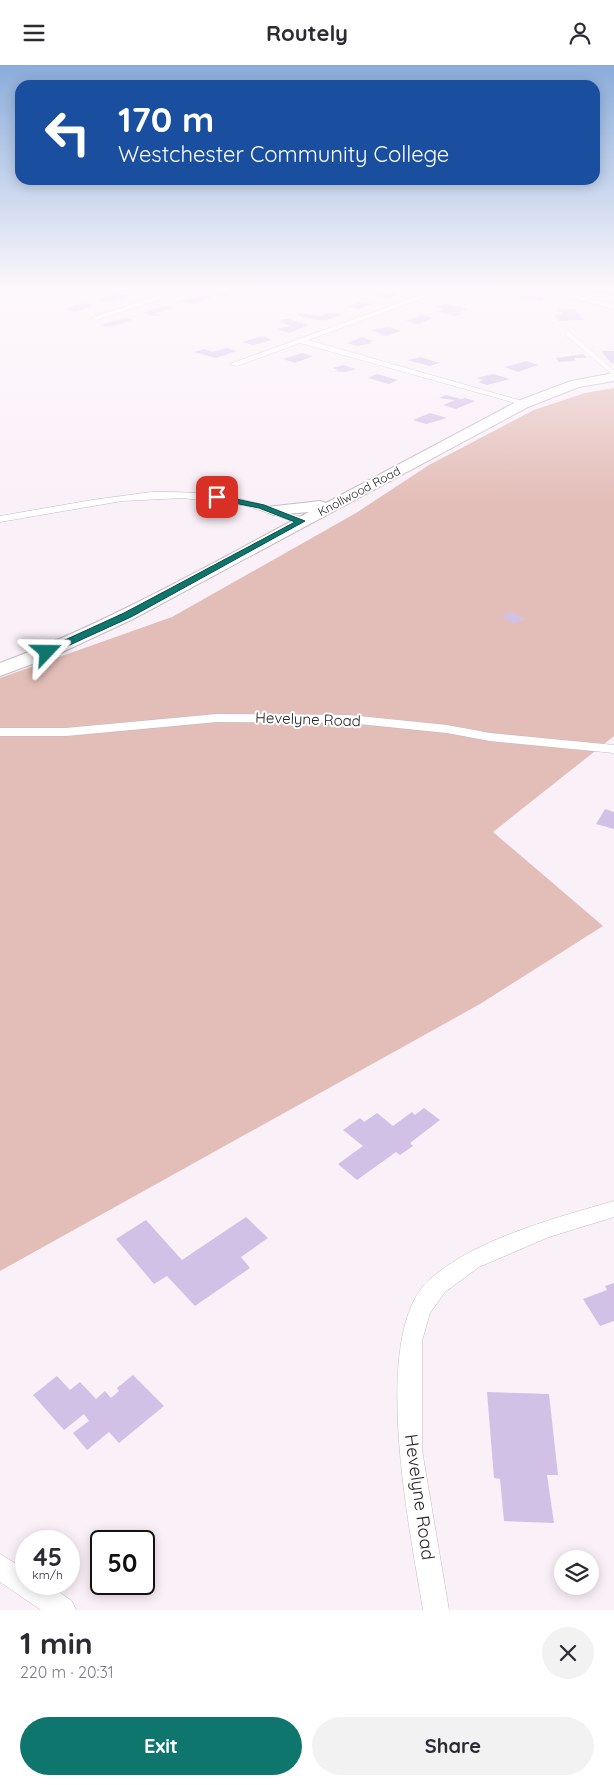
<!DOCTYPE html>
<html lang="en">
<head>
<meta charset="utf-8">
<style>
	body { margin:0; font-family:Quicksand,sans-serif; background:#f2f2f3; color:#2b2b33; height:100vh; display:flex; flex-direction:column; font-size:19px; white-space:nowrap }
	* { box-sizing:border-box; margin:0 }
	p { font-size:16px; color:#7c7c81 }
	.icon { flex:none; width:28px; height:28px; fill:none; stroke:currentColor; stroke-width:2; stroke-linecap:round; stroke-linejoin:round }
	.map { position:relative; height:1545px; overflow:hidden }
	.details { display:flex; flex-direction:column; background:#fff; flex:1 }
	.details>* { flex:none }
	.top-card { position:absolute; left:15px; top:15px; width:585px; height:105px; border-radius:15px; box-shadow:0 2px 12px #0003; background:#1a4fa0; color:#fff; overflow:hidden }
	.tools { position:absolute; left:554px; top:1485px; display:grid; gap:10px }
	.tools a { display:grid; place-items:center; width:45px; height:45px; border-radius:50%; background:#fff; box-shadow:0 2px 12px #0003; font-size:25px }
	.speed { position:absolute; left:15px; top:1465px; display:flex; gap:10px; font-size:25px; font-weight:700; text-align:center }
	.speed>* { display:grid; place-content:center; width:65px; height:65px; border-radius:50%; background:#fff; box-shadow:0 2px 12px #0003; line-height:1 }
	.speed small { font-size:12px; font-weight:400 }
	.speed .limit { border:2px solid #111; border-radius:8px; background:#fff; color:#111 }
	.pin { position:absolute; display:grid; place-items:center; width:42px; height:42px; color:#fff; margin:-21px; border-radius:10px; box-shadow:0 2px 8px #0006 }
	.me { position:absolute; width:55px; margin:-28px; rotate:67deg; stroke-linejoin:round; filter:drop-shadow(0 0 4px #0008) }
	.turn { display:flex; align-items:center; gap:18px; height:105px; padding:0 20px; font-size:22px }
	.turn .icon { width:65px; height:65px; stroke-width:2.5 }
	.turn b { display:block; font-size:35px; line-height:42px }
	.round { display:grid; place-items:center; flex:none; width:52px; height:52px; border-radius:26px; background:#f2f2f3 }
	.headline { display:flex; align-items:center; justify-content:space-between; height:85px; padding:0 20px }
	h1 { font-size:30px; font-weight:700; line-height:38px }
	.primary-button { display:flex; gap:10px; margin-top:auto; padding:10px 20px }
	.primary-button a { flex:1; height:58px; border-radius:30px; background:#0f766e; color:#fff; font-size:20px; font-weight:700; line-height:58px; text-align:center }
	.primary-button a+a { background:#f2f2f3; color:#2b2b33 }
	header { display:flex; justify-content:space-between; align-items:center; height:65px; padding:0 20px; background:#fff; font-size:22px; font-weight:700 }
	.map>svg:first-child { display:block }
</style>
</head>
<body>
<header><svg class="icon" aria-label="menu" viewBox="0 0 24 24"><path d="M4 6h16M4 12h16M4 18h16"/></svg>Routely<svg class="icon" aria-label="person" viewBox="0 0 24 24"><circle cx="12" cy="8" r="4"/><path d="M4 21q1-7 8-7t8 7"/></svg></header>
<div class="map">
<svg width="614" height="1545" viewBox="0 0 614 1545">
	<rect width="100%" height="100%" fill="#faf0f8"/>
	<polygon fill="#e3bdb8" points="614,323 614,671 493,767 603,861 480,939 0,1206 0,613 172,552 356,448 429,400 534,345 585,328"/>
	<g fill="#d1c1e7">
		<polygon points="223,222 239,222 245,224 230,226 236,228 225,231 209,227"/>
		<polygon points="597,224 614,228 614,231 589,227"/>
		<polygon points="390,227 400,229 387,234 377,231"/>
		<polygon points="117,228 130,231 109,237 98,234 114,231 110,230"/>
		<polygon points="203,230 213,233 192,239 180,236"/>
		<polygon points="523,230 546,233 542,237 518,233"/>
		<polygon points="361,237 372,239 358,244 348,241"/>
		<polygon points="86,238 93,241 75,247 64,244"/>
		<polygon points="445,239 467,244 458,248 462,249 457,251 437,247 443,245 438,241"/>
		<polygon points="165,240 174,243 155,248 160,250 155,251 143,248"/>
		<polygon points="574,244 584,255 559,256 554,250 564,249 557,245"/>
		<polygon points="299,248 319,251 331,248 344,249 324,256 298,251 297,249"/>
		<polygon points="421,250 433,253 418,259 406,256"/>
		<polygon points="126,253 133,255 108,262 101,260"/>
		<polygon points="285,254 289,254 309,260 289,268 276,264 291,261 280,257 283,256 280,255"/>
		<polygon points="389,262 401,266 386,271 371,265"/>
		<polygon points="262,271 272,275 253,280 243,277"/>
		<polygon points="362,272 373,276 368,277 372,278 358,281 347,278"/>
		<polygon points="227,283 237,286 216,293 194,287 204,284 212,287"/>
		<polygon points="601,286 614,286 614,298 611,298"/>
		<polygon points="302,288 313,291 295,298 283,294"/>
		<polygon points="583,289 587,293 574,293 576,296 559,297 556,293"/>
		<polygon points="421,292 436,297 441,297 430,301 407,295"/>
		<polygon points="526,296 538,300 518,307 505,302"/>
		<polygon points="343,300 356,304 346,307 334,306 338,305 333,303"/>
		<polygon points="377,309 398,315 389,319 368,313"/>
		<polygon points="493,309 510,314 487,320 478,317 484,315 477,313"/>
		<polygon points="446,330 461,334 465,333 475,336 456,344 443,340 455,335 439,333"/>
		<polygon points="430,348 447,353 426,359 413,355"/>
		<polygon points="512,547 525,554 514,559 501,551"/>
		<polygon points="605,744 614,747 614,764 596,759"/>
		<polygon points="424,1043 440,1055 410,1078 413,1081 400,1090 396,1087 357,1115 338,1099 363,1081 343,1065 360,1053 364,1057 377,1048 393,1061 412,1047 415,1050"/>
		<polygon points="246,1152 268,1173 241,1192 250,1203 195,1241 167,1211 154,1219 116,1174 146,1155 182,1195"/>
		<polygon points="614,1218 614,1256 600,1261 583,1234 607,1225 605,1221"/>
		<polygon points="133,1310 164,1341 119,1378 109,1367 87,1385 73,1368 89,1356 84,1349 64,1365 33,1330 57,1311 70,1325 80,1317 96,1334 105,1326 111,1333 119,1326 117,1323"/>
		<polygon points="487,1327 549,1329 558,1410 547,1410 554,1458 504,1456 500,1414 494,1413"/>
	</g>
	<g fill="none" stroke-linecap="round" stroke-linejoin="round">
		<defs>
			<polyline id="lane" points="568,269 614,308"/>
			<g id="street">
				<polygon points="185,222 197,222 97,255 90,253"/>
				<polygon points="443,222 454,222 308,275 526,337 526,341 300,278 237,301 230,299"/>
				<polygon points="531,222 545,222 614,240 614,244"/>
				<path d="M152,427C198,426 242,431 285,447C292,449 301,451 306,456L301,459L247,441L183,433L122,436L0,457V451L92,435Z"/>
				<polygon points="217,649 349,650 447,660 490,668 614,680 614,688 490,676 447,668 349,658 217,657 66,671 0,671 0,663 66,663"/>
				<path d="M614,1136V1152L549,1172L479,1202L445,1227L430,1248L422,1276V1385L449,1545H423C411,1470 368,1269 430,1214C477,1173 556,1153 614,1136Z"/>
				<polygon points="0,1489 26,1505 26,1519 47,1519 72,1536 76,1545 41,1545 0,1517"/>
			</g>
			<path id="secondary" d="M614,308V316L579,322L528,342L133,554L54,591L0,611V598C108,558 208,500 309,447L273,450L265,445L267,442L320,436L326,438L518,336L571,316Z"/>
		</defs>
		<use href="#lane" stroke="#c5bbc3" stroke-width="5"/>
		<use href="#street" stroke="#c5bbc3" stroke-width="1"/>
		<use href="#secondary" stroke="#c5bbc3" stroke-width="2"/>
		<use href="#lane" stroke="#fff" stroke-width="4.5"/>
		<use href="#street" fill="#fff" fill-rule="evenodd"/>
		<use href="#secondary" fill="#fff" fill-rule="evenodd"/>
	</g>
	<linearGradient id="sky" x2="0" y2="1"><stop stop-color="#89acda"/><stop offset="0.51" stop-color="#fdf8fc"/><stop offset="1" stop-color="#fdf8fc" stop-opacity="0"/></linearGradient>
	<rect width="614" height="439" fill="url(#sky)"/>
	<polygon fill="#0f766e" stroke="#0a4d48" points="217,430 264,440 305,456 131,552 50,589 43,589 43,585 124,548 295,457 259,443 214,434 213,432"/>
	<g text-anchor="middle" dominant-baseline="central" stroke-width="4" stroke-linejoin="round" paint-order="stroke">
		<g font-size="12" fill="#262225" stroke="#fff">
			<text transform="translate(359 426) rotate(-28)">Knollwood Road</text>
		</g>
		<g font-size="15" fill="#262225" stroke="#fff">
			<text transform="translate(308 654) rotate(2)">Hevelyne Road</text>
		</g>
		<g font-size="18" fill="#262225" stroke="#fff">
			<text transform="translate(420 1432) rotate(82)">Hevelyne Road</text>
		</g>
	</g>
</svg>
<div class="tools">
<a><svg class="icon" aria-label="layers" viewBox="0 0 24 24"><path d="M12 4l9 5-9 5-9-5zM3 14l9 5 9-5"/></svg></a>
</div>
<div class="speed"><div>45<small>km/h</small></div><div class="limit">50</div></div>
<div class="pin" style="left:217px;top:432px;background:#d93025"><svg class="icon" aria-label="arrive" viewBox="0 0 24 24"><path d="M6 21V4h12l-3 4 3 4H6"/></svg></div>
<svg class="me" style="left:47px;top:587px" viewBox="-20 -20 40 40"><path d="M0-17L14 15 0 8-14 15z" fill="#0f766e" stroke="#fff" stroke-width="4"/></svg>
<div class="top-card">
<div class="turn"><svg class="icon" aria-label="left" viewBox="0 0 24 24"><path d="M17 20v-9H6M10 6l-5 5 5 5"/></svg><div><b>170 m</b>Westchester Community College</div></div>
</div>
</div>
<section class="details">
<div class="headline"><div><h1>1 min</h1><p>220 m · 20:31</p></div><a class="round"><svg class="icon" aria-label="close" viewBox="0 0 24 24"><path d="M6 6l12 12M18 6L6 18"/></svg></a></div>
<div class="primary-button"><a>Exit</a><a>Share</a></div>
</section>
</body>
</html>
